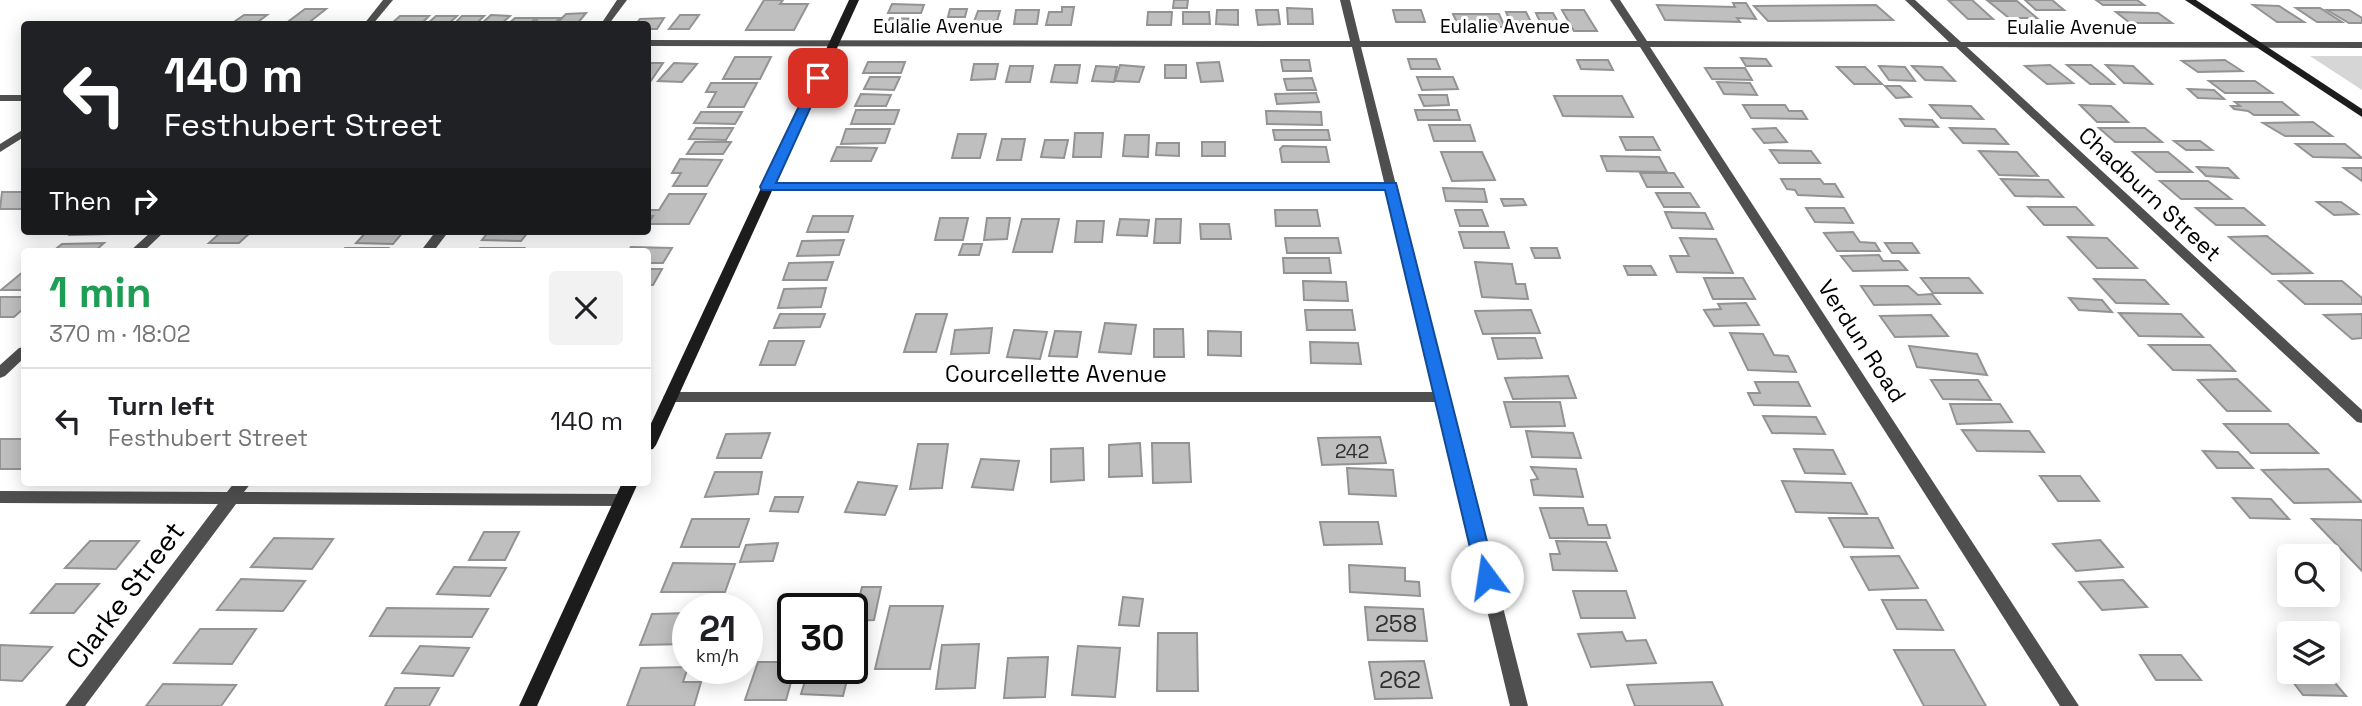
<!DOCTYPE html>
<html lang="en">
<head>
<meta charset="utf-8">
<style>
	body { margin:0; font-family:"Space Grotesk",sans-serif; background:#f2f2f2; color:#202124; height:100vh; display:flex; flex-direction:column; font-size:26px; white-space:nowrap }
	* { box-sizing:border-box; margin:0 }
	p { font-size:23px; color:#757577 }
	.icon { flex:none; width:38px; height:38px; fill:none; stroke:currentColor; stroke-width:2; stroke-linecap:round; stroke-linejoin:round }
	.map { position:relative; flex:1; overflow:hidden }
	.sheet { position:absolute; left:21px; top:248px; width:630px; height:238px; display:flex; flex-direction:column; background:#fff; border-radius:7px; box-shadow:0 4px 18px #0003 }
	.sheet>* { flex:none }
	.hud { position:absolute; left:21px; top:21px; width:630px; height:214px; border-radius:7px; box-shadow:0 4px 18px #0003; background:#202124; color:#fff; overflow:hidden }
	.tools { position:absolute; left:2277px; top:544px; display:grid; gap:14px }
	.tools a { display:grid; place-items:center; width:63px; height:63px; border-radius:7px; background:#fff; box-shadow:0 4px 18px #0003; font-size:35px }
	.speed { position:absolute; left:672px; top:593px; display:flex; gap:14px; font-size:35px; font-weight:700; text-align:center }
	.speed>* { display:grid; place-content:center; width:91px; height:91px; border-radius:50%; background:#fff; box-shadow:0 4px 18px #0003; line-height:1 }
	.speed small { font-size:18px; font-weight:400 }
	.speed .limit { border:4px solid #111; border-radius:10px; background:#fff; color:#111 }
	.pin { position:absolute; display:grid; place-items:center; width:60px; height:60px; color:#fff; margin:-30px; border-radius:14px; box-shadow:0 4px 10px #0006 }
	.me { position:absolute; width:77px; margin:-38px; rotate:346deg; stroke-linejoin:round; filter:drop-shadow(0 0 5px #0008) }
	.turn { display:flex; align-items:center; gap:24px; height:147px; padding:0 28px; font-size:32px }
	.turn .icon { width:91px; height:91px; stroke-width:2.5 }
	.turn b { display:block; font-size:49px; line-height:60px }
	.then { display:flex; align-items:center; height:66px; padding:0 28px; background:#0003; gap:14px; font-size:26px }
	.round { display:grid; place-items:center; flex:none; width:74px; height:74px; border-radius:7px; background:#f2f2f2 }
	.headline { display:flex; align-items:center; justify-content:space-between; height:119px; padding:0 28px }
	h1 { font-size:42px; font-weight:600; line-height:52px; color:#1e9e55 }
	ul { padding:0; list-style:none }
	li { display:flex; align-items:center; gap:21px; height:105px; padding:0 28px; border-top:2px solid #e0e0e0 }
	li div { flex:1 }
	li b { display:block; font-size:26px }
	li em { font-style:normal }
	.map>svg:first-child { display:block }
</style>
</head>
<body>
<div class="map">
<svg width="2362" height="706" viewBox="0 0 2362 706">
	<rect width="100%" height="100%" fill="#fff"/>
	<polygon fill="#d6d6d6" points="2310,56 2362,56 2362,90"/>
	<g fill="#bfbfbf" stroke="#939393" stroke-width="2">
		<polygon points="764,0 783,0 780,4 808,4 794,30 746,30"/>
		<polygon points="1174,0 1188,0 1187,8 1173,8"/>
		<polygon points="1948,0 1972,0 1993,19 1968,19"/>
		<polygon points="2025,0 2052,0 2064,10 2036,10"/>
		<polygon points="2096,0 2137,0 2144,5 2103,5"/>
		<polygon points="1988,1 2017,1 2037,18 2009,18"/>
		<polygon points="1733,3 1746,3 1756,19 1737,18 1740,22 1665,20 1657,5 1735,7"/>
		<polygon points="892,4 924,5 921,13 888,13"/>
		<polygon points="1876,5 1893,20 1768,21 1754,6"/>
		<polygon points="2253,5 2279,6 2304,22 2277,22"/>
		<polygon points="1062,7 1074,7 1071,25 1046,25 1049,12 1062,12"/>
		<polygon points="1287,8 1312,9 1313,24 1288,24"/>
		<polygon points="2296,8 2320,8 2342,22 2317,22"/>
		<polygon points="305,9 326,9 307,24 285,24"/>
		<polygon points="950,9 967,9 965,17 948,17"/>
		<polygon points="1016,10 1039,10 1037,24 1014,24"/>
		<polygon points="1217,10 1238,10 1238,25 1216,24"/>
		<polygon points="1256,10 1278,10 1280,24 1258,25"/>
		<polygon points="1393,10 1421,10 1425,22 1396,22"/>
		<polygon points="1562,10 1584,10 1597,31 1574,31"/>
		<polygon points="2327,10 2349,10 2362,18 2362,23 2349,23"/>
		<polygon points="978,11 1000,11 995,28 972,27"/>
		<polygon points="1148,12 1172,12 1171,25 1147,25"/>
		<polygon points="1183,12 1209,12 1210,24 1183,24"/>
		<polygon points="1506,12 1526,12 1533,26 1512,26"/>
		<polygon points="2116,12 2158,13 2172,23 2130,23"/>
		<polygon points="586,13 577,24 556,24 566,14"/>
		<polygon points="1536,13 1553,13 1559,24 1541,24"/>
		<polygon points="1453,14 1499,14 1505,27 1459,27"/>
		<polygon points="244,15 267,15 255,24 231,24"/>
		<polygon points="491,15 510,16 501,24 481,24"/>
		<polygon points="680,15 699,15 689,29 669,29"/>
		<polygon points="400,16 429,16 421,24 391,24"/>
		<polygon points="436,16 457,16 448,24 427,24"/>
		<polygon points="462,16 484,16 476,24 454,24"/>
		<polygon points="515,18 536,18 529,24 508,24"/>
		<polygon points="538,18 560,18 554,24 533,24"/>
		<polygon points="664,18 657,29 648,29 648,24 636,24 640,19"/>
		<polygon points="890,18 918,19 913,28 885,27"/>
		<polygon points="735,57 771,57 760,79 723,79"/>
		<polygon points="1741,58 1766,59 1771,66 1746,66"/>
		<polygon points="1408,59 1436,59 1440,69 1411,69"/>
		<polygon points="1281,60 1309,60 1311,71 1283,71"/>
		<polygon points="1577,60 1608,60 1613,70 1581,69"/>
		<polygon points="2225,60 2242,71 2198,72 2182,61"/>
		<polygon points="868,62 905,62 901,73 863,73"/>
		<polygon points="1219,62 1223,81 1201,82 1197,63"/>
		<polygon points="648,63 663,63 648,85"/>
		<polygon points="674,63 697,64 682,82 658,81"/>
		<polygon points="974,64 998,64 995,79 971,80"/>
		<polygon points="1055,65 1080,65 1077,83 1051,82"/>
		<polygon points="1120,65 1144,67 1139,82 1115,81"/>
		<rect x="1165" y="65" width="21" height="13"/>
		<polygon points="2050,65 2073,83 2047,84 2025,66"/>
		<polygon points="2067,65 2091,65 2114,84 2090,84"/>
		<polygon points="2106,65 2133,66 2152,84 2124,83"/>
		<polygon points="1010,66 1033,66 1030,82 1006,82"/>
		<polygon points="1096,66 1117,67 1114,82 1092,81"/>
		<polygon points="1879,66 1905,67 1915,81 1889,80"/>
		<polygon points="1912,66 1942,67 1955,81 1925,80"/>
		<polygon points="1837,67 1865,67 1882,84 1854,84"/>
		<polygon points="1705,68 1745,68 1752,80 1712,79"/>
		<polygon points="870,77 900,77 894,90 864,89"/>
		<polygon points="1417,77 1453,77 1458,89 1422,90"/>
		<polygon points="1312,78 1316,90 1287,90 1284,79"/>
		<polygon points="2209,81 2255,81 2272,93 2225,93"/>
		<polygon points="1717,82 1750,83 1757,95 1724,94"/>
		<polygon points="711,83 757,83 744,107 708,107 716,92 706,92"/>
		<polygon points="1885,86 1900,86 1911,97 1896,98"/>
		<polygon points="2188,89 2214,90 2224,99 2198,98"/>
		<polygon points="1316,93 1319,102 1277,104 1275,94"/>
		<polygon points="861,94 891,95 886,106 855,106"/>
		<polygon points="1419,95 1447,95 1449,105 1424,106"/>
		<polygon points="1554,96 1622,96 1633,117 1563,116"/>
		<polygon points="2235,102 2282,102 2298,115 2254,115 2248,111 2234,109 2231,106 2240,106"/>
		<polygon points="1743,105 1785,105 1789,111 1802,111 1807,119 1751,118"/>
		<polygon points="1930,105 1971,106 1983,119 1941,118"/>
		<polygon points="2080,105 2111,106 2128,122 2097,122"/>
		<polygon points="856,110 899,110 894,124 851,124"/>
		<polygon points="1415,110 1457,110 1460,120 1418,120"/>
		<polygon points="1266,111 1321,112 1322,125 1267,124"/>
		<polygon points="701,112 742,112 735,124 694,123"/>
		<polygon points="1900,119 1932,120 1938,127 1905,126"/>
		<polygon points="2313,122 2332,136 2285,136 2263,123"/>
		<polygon points="1429,125 1470,125 1475,141 1434,141"/>
		<polygon points="696,128 733,128 726,140 689,139"/>
		<polygon points="1776,128 1787,142 1764,143 1753,129"/>
		<polygon points="1950,128 1995,129 2008,144 1963,143"/>
		<polygon points="2099,128 2145,128 2162,142 2115,142"/>
		<polygon points="846,129 890,129 885,143 841,144"/>
		<polygon points="1273,130 1328,130 1330,140 1275,140"/>
		<polygon points="1075,133 1103,133 1101,157 1073,157"/>
		<polygon points="958,134 986,134 980,158 952,158"/>
		<polygon points="1125,135 1149,135 1148,157 1123,156"/>
		<polygon points="1620,137 1653,137 1660,150 1626,150"/>
		<polygon points="1002,139 1025,139 1021,160 997,160"/>
		<polygon points="1045,140 1068,140 1064,158 1041,157"/>
		<polygon points="2174,141 2200,141 2212,150 2186,150"/>
		<polygon points="695,142 731,142 723,154 687,154"/>
		<rect x="1202" y="142" width="23" height="14"/>
		<polygon points="1157,143 1179,143 1179,156 1156,155"/>
		<polygon points="2296,144 2345,144 2362,158 2313,157"/>
		<polygon points="1283,146 1326,147 1329,162 1282,162 1280,149"/>
		<polygon points="837,147 877,148 871,161 831,161"/>
		<polygon points="1770,150 1811,151 1820,163 1779,163"/>
		<polygon points="1979,151 2017,152 2038,176 1999,175"/>
		<polygon points="1441,152 1482,152 1495,180 1452,181"/>
		<polygon points="2133,152 2168,152 2192,172 2156,172"/>
		<polygon points="1601,156 1659,157 1667,172 1607,171"/>
		<polygon points="680,159 722,160 707,186 673,186 681,173 672,173"/>
		<polygon points="2197,167 2228,168 2238,178 2206,176"/>
		<polygon points="2344,168 2362,168 2362,181"/>
		<polygon points="1640,173 1674,173 1683,187 1647,187"/>
		<polygon points="1781,179 1820,179 1824,184 1835,184 1843,197 1798,195 1795,190 1787,189"/>
		<polygon points="2001,179 2048,180 2063,197 2015,196"/>
		<polygon points="2160,181 2208,181 2231,199 2181,199"/>
		<polygon points="1443,188 1484,189 1487,202 1446,201"/>
		<polygon points="2,192 24,192 24,209 0,209"/>
		<polygon points="1656,193 1690,193 1699,207 1664,207"/>
		<polygon points="669,194 706,194 689,224 648,224 653,216 648,216 648,210 659,210"/>
		<polygon points="1501,199 1523,199 1526,205 1504,206"/>
		<polygon points="2317,202 2341,202 2358,214 2334,215"/>
		<polygon points="2028,207 2076,207 2093,225 2044,225"/>
		<polygon points="1806,208 1844,208 1853,223 1815,222"/>
		<polygon points="2196,208 2244,208 2264,225 2216,225"/>
		<polygon points="1275,210 1317,210 1320,226 1276,226"/>
		<polygon points="1455,210 1482,210 1488,226 1460,226"/>
		<polygon points="1665,212 1705,213 1713,229 1672,228"/>
		<polygon points="813,216 853,216 848,232 807,232"/>
		<polygon points="940,218 968,218 963,240 935,240"/>
		<polygon points="987,218 1010,218 1007,239 984,240"/>
		<polygon points="1022,219 1059,219 1052,252 1013,252"/>
		<polygon points="1120,219 1149,220 1147,236 1117,235"/>
		<polygon points="1156,219 1181,219 1180,243 1154,243"/>
		<polygon points="1077,221 1104,221 1102,242 1075,242"/>
		<polygon points="1200,224 1229,224 1231,239 1201,239"/>
		<polygon points="74,231 112,231 109,234 70,235"/>
		<polygon points="222,231 252,231 239,243 209,243"/>
		<polygon points="367,231 404,231 393,244 356,243"/>
		<polygon points="489,231 529,231 521,241 482,240"/>
		<polygon points="1459,232 1504,232 1509,248 1464,248"/>
		<polygon points="1853,232 1860,242 1875,243 1880,251 1837,251 1824,233"/>
		<polygon points="2267,236 2312,273 2272,274 2229,237"/>
		<polygon points="2068,237 2107,238 2137,268 2097,268"/>
		<polygon points="1285,238 1338,238 1341,253 1287,253"/>
		<polygon points="1680,238 1716,239 1733,273 1677,272 1670,256 1689,256"/>
		<polygon points="844,240 839,255 797,256 802,241"/>
		<polygon points="104,243 94,252 52,252 62,244"/>
		<polygon points="1885,243 1912,243 1919,253 1892,253"/>
		<polygon points="963,244 982,244 979,255 959,255"/>
		<polygon points="631,247 672,248 663,263 648,263 648,252 628,252"/>
		<polygon points="345,248 388,248 385,252 342,252"/>
		<polygon points="480,248 524,248 521,252 477,252"/>
		<polygon points="1531,248 1557,248 1560,258 1535,258"/>
		<polygon points="196,249 235,249 231,252 192,252"/>
		<polygon points="1879,255 1883,261 1899,261 1907,270 1853,271 1841,256"/>
		<polygon points="1283,258 1329,258 1331,273 1284,273"/>
		<polygon points="833,262 827,280 783,280 789,263"/>
		<polygon points="1475,262 1512,264 1516,284 1525,284 1528,299 1482,297"/>
		<polygon points="1624,266 1651,266 1656,275 1628,275"/>
		<polygon points="648,269 662,269 653,285 648,285"/>
		<polygon points="24,271 24,290 1,290"/>
		<polygon points="1704,278 1743,278 1755,299 1713,299"/>
		<polygon points="1921,278 1969,278 1982,293 1933,293"/>
		<polygon points="2094,279 2145,280 2168,304 2116,303"/>
		<polygon points="1303,281 1346,282 1348,301 1304,300"/>
		<polygon points="2279,281 2342,281 2362,298 2362,304 2305,304"/>
		<polygon points="1861,286 1908,286 1918,295 1932,294 1940,304 1874,305"/>
		<polygon points="826,288 821,307 778,308 784,289"/>
		<polygon points="0,297 24,297 24,308 14,317 0,317"/>
		<polygon points="2069,298 2102,300 2112,312 2079,310"/>
		<polygon points="1746,303 1759,325 1714,326 1704,310 1721,309 1718,304"/>
		<polygon points="1305,310 1352,310 1355,330 1307,330"/>
		<polygon points="1531,310 1540,333 1483,334 1475,311"/>
		<polygon points="2119,313 2181,314 2203,337 2139,336"/>
		<polygon points="780,314 825,314 820,327 774,328"/>
		<polygon points="916,314 947,314 936,352 904,352"/>
		<polygon points="2362,314 2362,338 2352,339 2324,315"/>
		<polygon points="1931,315 1948,336 1895,337 1880,316"/>
		<polygon points="1105,323 1136,325 1131,354 1099,352"/>
		<polygon points="992,328 989,353 951,354 955,330"/>
		<polygon points="1154,329 1183,329 1184,357 1154,357"/>
		<polygon points="1014,330 1047,332 1040,359 1007,357"/>
		<polygon points="1055,331 1081,332 1077,357 1049,356"/>
		<polygon points="1208,331 1241,332 1241,356 1208,355"/>
		<polygon points="1730,333 1763,334 1774,355 1788,356 1796,372 1748,370"/>
		<polygon points="1492,338 1535,338 1542,358 1498,359"/>
		<polygon points="769,341 804,341 795,365 760,365"/>
		<polygon points="1310,342 1358,343 1361,364 1311,363"/>
		<polygon points="2149,345 2210,345 2235,371 2173,370"/>
		<polygon points="1909,346 1977,354 1987,375 1917,367"/>
		<polygon points="1568,376 1576,398 1513,399 1505,378"/>
		<polygon points="2237,379 2270,411 2227,411 2198,380"/>
		<polygon points="1931,380 1978,380 1991,400 1943,399"/>
		<polygon points="1755,382 1798,382 1810,406 1754,405 1748,393 1760,393"/>
		<polygon points="1504,402 1560,402 1565,426 1511,427"/>
		<polygon points="1950,404 2000,404 2012,422 1957,424"/>
		<polygon points="1763,416 1816,417 1825,434 1772,433"/>
		<polygon points="2224,424 2288,424 2318,453 2251,453"/>
		<polygon points="1962,430 2029,431 2044,452 1977,451"/>
		<polygon points="1526,431 1573,433 1581,458 1532,457"/>
		<polygon points="770,433 761,458 717,458 726,434"/>
		<polygon points="1380,437 1386,463 1322,465 1318,438"/>
		<rect x="0" y="439" width="24" height="30"/>
		<polygon points="1140,443 1142,476 1109,477 1109,445"/>
		<polygon points="1152,443 1189,443 1191,482 1153,483"/>
		<polygon points="918,444 948,444 942,488 910,489"/>
		<polygon points="1083,448 1084,480 1051,482 1051,449"/>
		<polygon points="1794,449 1833,450 1845,474 1805,473"/>
		<polygon points="2203,451 2238,452 2253,468 2217,468"/>
		<polygon points="981,459 1019,461 1013,490 972,487"/>
		<polygon points="1531,467 1576,469 1583,497 1534,495 1531,480 1538,479"/>
		<polygon points="1347,468 1393,470 1396,496 1349,494"/>
		<polygon points="2328,469 2362,502 2294,503 2262,470"/>
		<polygon points="715,472 762,472 758,494 705,497"/>
		<polygon points="2040,476 2080,476 2099,501 2058,501"/>
		<polygon points="1782,481 1851,483 1867,514 1796,512"/>
		<polygon points="858,482 897,486 885,515 845,512"/>
		<polygon points="775,497 803,497 798,512 770,511"/>
		<polygon points="2233,498 2271,499 2289,519 2250,518"/>
		<polygon points="1540,508 1583,508 1588,525 1606,525 1610,538 1550,538"/>
		<polygon points="1829,518 1878,518 1893,548 1844,547"/>
		<polygon points="692,519 749,519 739,547 681,547"/>
		<polygon points="2312,519 2362,520 2362,571"/>
		<polygon points="1320,522 1378,522 1382,544 1324,545"/>
		<polygon points="484,532 519,532 505,560 469,560"/>
		<polygon points="274,538 333,539 312,569 251,567"/>
		<polygon points="2100,540 2123,567 2076,571 2053,544"/>
		<polygon points="90,541 139,541 116,569 65,568"/>
		<polygon points="1556,541 1606,542 1617,571 1553,570 1550,554 1560,554"/>
		<polygon points="778,543 773,561 740,562 746,545"/>
		<polygon points="1899,556 1918,588 1869,590 1851,557"/>
		<polygon points="673,563 735,564 725,592 661,592"/>
		<polygon points="1349,565 1405,568 1405,581 1419,582 1420,596 1350,592"/>
		<polygon points="454,567 506,568 490,596 437,594"/>
		<polygon points="241,579 305,581 283,611 217,610"/>
		<polygon points="2123,580 2147,607 2102,610 2079,582"/>
		<polygon points="56,584 99,584 74,613 31,613"/>
		<polygon points="862,587 881,587 874,620 853,621"/>
		<polygon points="1573,591 1626,591 1635,618 1581,618"/>
		<polygon points="1123,597 1143,599 1139,626 1119,625"/>
		<polygon points="1882,600 1926,600 1943,630 1897,629"/>
		<polygon points="890,606 943,606 930,669 875,669"/>
		<polygon points="1365,607 1423,609 1427,641 1368,640"/>
		<polygon points="387,608 488,609 472,637 370,636"/>
		<polygon points="688,613 688,644 640,645 652,614"/>
		<polygon points="200,629 256,629 232,664 174,663"/>
		<polygon points="1622,632 1626,641 1646,640 1656,663 1591,667 1578,634"/>
		<polygon points="1158,633 1197,633 1198,691 1157,691"/>
		<polygon points="979,644 975,688 936,689 942,645"/>
		<polygon points="0,645 52,647 22,681 0,680"/>
		<polygon points="420,646 469,648 453,676 402,673"/>
		<polygon points="1078,646 1120,648 1115,697 1072,695"/>
		<polygon points="1894,650 1954,650 1986,706 1924,706"/>
		<polygon points="2140,655 2181,655 2201,680 2156,680"/>
		<polygon points="1048,657 1045,697 1004,698 1008,658"/>
		<polygon points="1424,661 1432,698 1375,699 1369,662"/>
		<polygon points="758,662 793,662 793,668 795,668 786,700 745,700"/>
		<polygon points="688,667 683,682 701,682 694,706 627,706 641,668"/>
		<polygon points="809,668 850,668 843,696 801,694"/>
		<polygon points="2284,670 2326,672 2346,696 2303,695"/>
		<polygon points="1712,682 1723,706 1635,706 1627,685"/>
		<polygon points="163,684 236,685 221,706 146,706"/>
		<polygon points="395,688 439,688 429,706 385,706"/>
	</g>
	<g fill="none" stroke-linecap="round" stroke-linejoin="round">
		<g fill="#4f4f4f" fill-rule="evenodd">
			<polygon points="383,0 393,0 373,24 364,24"/>
			<polygon points="617,0 627,0 609,24 601,24"/>
			<polygon points="1340,0 1350,0 1360,41 1637,41 1610,0 1620,0 1647,41 1949,42 1905,0 1915,0 1961,42 2362,42 2362,48 1967,47 2362,410 2362,423 2357,422 1956,47 1650,47 2079,706 2060,706 1640,47 1361,47 1528,706 1510,706 1437,402 670,402 663,397 670,392 1434,392 1386,190 767,191 761,187 767,183 1384,182 1352,47 648,46 648,40 1350,41"/>
			<rect x="0" y="95" width="24" height="6"/>
			<polygon points="24,129 24,137 0,152 0,144"/>
			<polygon points="152,231 165,231 143,252 129,252"/>
			<polygon points="436,231 449,231 433,252 420,252"/>
			<polygon points="24,347 24,358 5,376 0,378 0,365 19,348"/>
			<polygon points="234,483 251,483 244,492 622,494 628,496 630,500 628,504 622,506 236,504 85,706 65,706 218,504 0,503 0,491 227,492"/>
		</g>
		<g fill="#1c1c1c" fill-rule="evenodd">
			<polygon points="849,0 859,0 656,445 653,449 648,450 648,430"/>
			<polygon points="2185,0 2196,0 2362,109 2362,117"/>
			<polygon points="622,483 638,483 537,706 519,706"/>
		</g>
	</g>
	<polygon fill="#1a73e8" stroke="#114b97" stroke-width="2" points="814,75 824,78 776,183 1396,183 1496,577 1494,582 1487,584 1480,582 1477,577 1385,190 762,190 760,187"/>
	<g text-anchor="middle" dominant-baseline="central" stroke-width="6" stroke-linejoin="round" paint-order="stroke">
		<g font-size="19" fill="#000" stroke="#fff">
			<text x="938" y="26">Eulalie Avenue</text>
			<text x="1505" y="26">Eulalie Avenue</text>
			<text x="2072" y="27">Eulalie Avenue</text>
		</g>
		<g font-size="19" fill="#303030">
			<text x="1352" y="451">242</text>
		</g>
		<g font-size="23" fill="#000" stroke="#fff">
			<text transform="translate(2150 194) rotate(43)">Chadburn Street</text>
			<text transform="translate(1862 341) rotate(57)">Verdun Road</text>
			<text x="1056" y="374">Courcellette Avenue</text>
		</g>
		<g font-size="23" fill="#303030">
			<text x="1396" y="624">258</text>
			<text x="1400" y="680">262</text>
		</g>
		<g font-size="28" fill="#000" stroke="#fff">
			<text transform="translate(125 595) rotate(-53)">Clarke Street</text>
		</g>
	</g>
</svg>
<div class="tools">
<a><svg class="icon" aria-label="search" viewBox="0 0 24 24"><circle cx="10" cy="10" r="6"/><path d="M15 15l6 6"/></svg></a>
<a><svg class="icon" aria-label="layers" viewBox="0 0 24 24"><path d="M12 4l9 5-9 5-9-5zM3 14l9 5 9-5"/></svg></a>
</div>
<div class="speed"><div>21<small>km/h</small></div><div class="limit">30</div></div>
<div class="pin" style="left:818px;top:78px;background:#d93025"><svg class="icon" aria-label="arrive" viewBox="0 0 24 24"><path d="M6 21V4h12l-3 4 3 4H6"/></svg></div>
<svg class="me" style="left:1487px;top:577px" viewBox="-20 -20 40 40"><circle r="19" fill="#fff"/><path d="M0-13L10 11 0 6-10 11z" fill="#1a73e8"/></svg>
<div class="hud">
<div class="turn"><svg class="icon" aria-label="left" viewBox="0 0 24 24"><path d="M17 20v-9H6M10 6l-5 5 5 5"/></svg><div><b>140 m</b>Festhubert Street</div></div>
<div class="then">Then<svg class="icon" aria-label="right" viewBox="0 0 24 24"><path d="M7 20v-9h11M14 6l5 5-5 5"/></svg></div>
</div>
<section class="sheet">
<div class="headline"><div><h1>1 min</h1><p>370 m · 18:02</p></div><a class="round"><svg class="icon" aria-label="close" viewBox="0 0 24 24"><path d="M6 6l12 12M18 6L6 18"/></svg></a></div>
<ul>
<li><svg class="icon" aria-label="left" viewBox="0 0 24 24"><path d="M17 20v-9H6M10 6l-5 5 5 5"/></svg><div><b>Turn left</b><p>Festhubert Street</p></div><em>140 m</em></li>
</ul>
</section>
</div>
</body>
</html>
